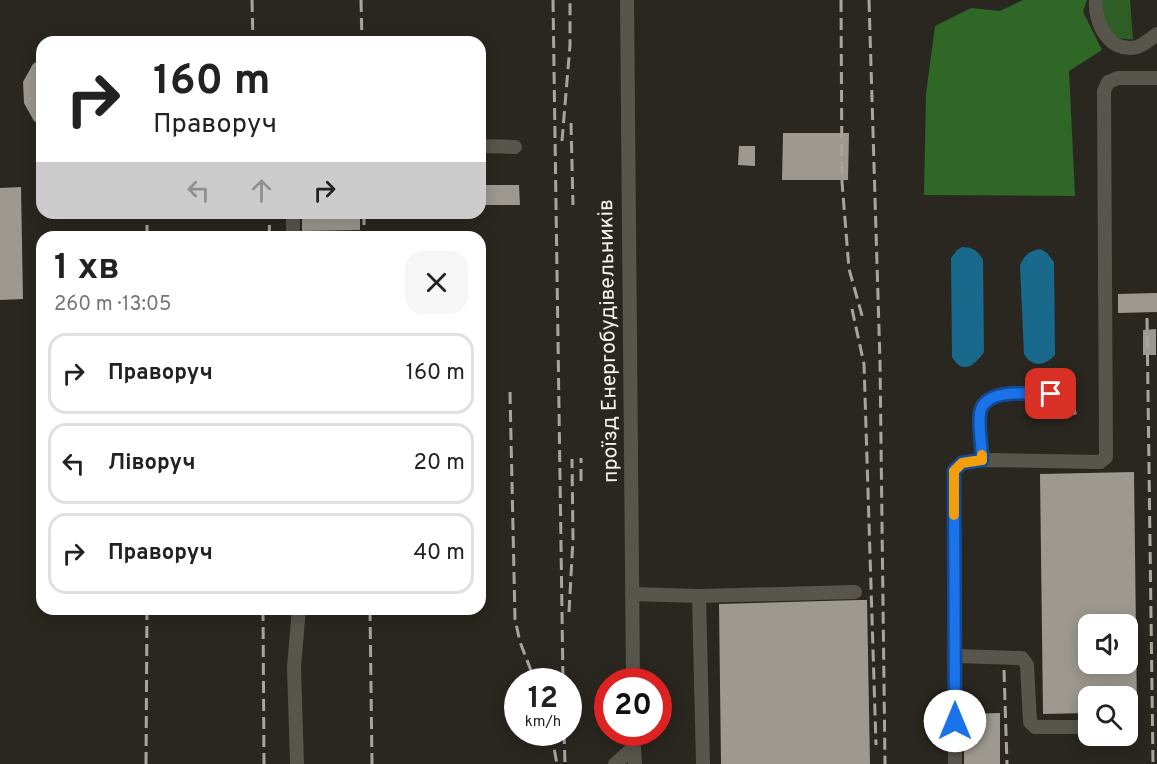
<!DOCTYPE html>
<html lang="uk">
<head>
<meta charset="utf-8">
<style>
	body { margin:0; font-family:Overpass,sans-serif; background:#f6f6f6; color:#222; height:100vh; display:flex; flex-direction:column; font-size:22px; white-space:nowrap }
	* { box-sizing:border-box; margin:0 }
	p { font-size:20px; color:#767676 }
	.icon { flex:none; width:33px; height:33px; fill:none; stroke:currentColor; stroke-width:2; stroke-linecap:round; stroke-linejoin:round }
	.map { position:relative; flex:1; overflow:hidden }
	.sheet { position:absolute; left:36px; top:231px; width:450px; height:384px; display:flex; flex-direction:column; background:#fff; border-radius:18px; box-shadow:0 3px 15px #0003 }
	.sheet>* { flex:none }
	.top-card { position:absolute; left:36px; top:36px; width:450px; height:183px; border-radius:18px; box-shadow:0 3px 15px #0003; background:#fff; color:#222; overflow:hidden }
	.controls { position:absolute; left:1078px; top:614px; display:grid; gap:12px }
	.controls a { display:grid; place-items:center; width:60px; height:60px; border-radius:12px; background:#fff; box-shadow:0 3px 15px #0003; font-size:30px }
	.speed { position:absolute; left:504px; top:668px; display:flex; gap:12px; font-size:30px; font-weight:700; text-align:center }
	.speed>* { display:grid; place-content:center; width:78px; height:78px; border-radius:50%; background:#fff; box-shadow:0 3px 15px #0003; line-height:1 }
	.speed small { font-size:15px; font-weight:400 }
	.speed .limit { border:9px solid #d22; background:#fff; color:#111 }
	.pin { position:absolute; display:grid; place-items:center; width:51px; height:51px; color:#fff; margin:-26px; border-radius:12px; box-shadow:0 3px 9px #0006 }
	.me { position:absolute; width:66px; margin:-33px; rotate:0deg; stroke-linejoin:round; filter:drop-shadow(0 0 4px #0008) }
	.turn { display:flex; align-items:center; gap:21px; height:126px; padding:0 18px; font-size:27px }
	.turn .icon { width:78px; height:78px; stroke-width:2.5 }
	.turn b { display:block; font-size:42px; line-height:51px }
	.lanes { display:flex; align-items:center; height:57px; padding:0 18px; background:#0003; justify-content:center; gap:30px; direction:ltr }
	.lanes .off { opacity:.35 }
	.round { display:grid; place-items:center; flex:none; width:63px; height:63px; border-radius:18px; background:#f6f6f6 }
	.overview { display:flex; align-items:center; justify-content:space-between; height:102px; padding:0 18px }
	h1 { font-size:36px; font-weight:700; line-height:45px }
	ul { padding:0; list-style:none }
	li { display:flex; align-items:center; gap:18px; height:81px; margin:0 12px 9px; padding:0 6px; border:3px solid #e0e0e0; border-radius:18px }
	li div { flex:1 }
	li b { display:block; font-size:22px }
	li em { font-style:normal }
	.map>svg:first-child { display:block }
</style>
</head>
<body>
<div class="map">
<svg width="1157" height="764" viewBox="0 0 1157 764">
	<rect width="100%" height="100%" fill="#2a2720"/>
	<path fill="#2e5e26" d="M1101,0H1130L1133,39C1105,41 1104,22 1101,0Z"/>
	<polygon fill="#2f6726" points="1023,0 1087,0 1083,12 1102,50 1069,71 1075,196 924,195 926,94 935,26 971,8 1000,11"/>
	<g fill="#19698c">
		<path d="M962,247C973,247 978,251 983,260L984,352C975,365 963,376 952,357L951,258L957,250Z"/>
		<path d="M1040,249L1047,253L1054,262L1055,355C1045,366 1032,368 1024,354L1020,265C1025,255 1029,251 1040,249Z"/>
	</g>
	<g fill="#9d9990" fill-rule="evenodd">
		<polygon points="42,58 42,125 34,121 24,103 23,82 33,64"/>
		<polygon points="783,133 849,133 848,180 782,180"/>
		<polygon points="739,146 755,146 755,166 738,165"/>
		<polygon points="480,185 519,185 520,205 480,205"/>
		<polygon points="21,187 23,299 0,300 0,188"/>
		<polygon points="302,213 357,213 357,219 360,219 360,230 302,231"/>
		<polygon points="1157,293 1157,312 1118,313 1118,294"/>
		<polygon points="1156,329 1156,355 1143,355 1143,330"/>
		<polygon points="1074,405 1077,414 1067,417 1065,410 1068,407"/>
		<path d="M1134,472L1137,712H1128V696H1089V713L1043,714L1040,474ZM1089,624H1128V663H1089Z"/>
		<polygon points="859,600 867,600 870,764 721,764 719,604"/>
		<polygon points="1000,713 1000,764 964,764 964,714"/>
	</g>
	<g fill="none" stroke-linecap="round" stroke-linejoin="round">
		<g stroke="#58554d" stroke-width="14">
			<polyline points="627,0 633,681"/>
			<path d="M1096,0C1094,22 1109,54 1137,47C1143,45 1152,38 1157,34"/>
			<polyline points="480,142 482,146 515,147"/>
			<polyline points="293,213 293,237"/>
			<path d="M983,460C982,445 978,428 980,413C984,386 1031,394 1051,394L1060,403"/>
			<polyline points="632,594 699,596 855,592"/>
			<polyline points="699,596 703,764"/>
			<polyline points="955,656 1022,658 1027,665 1030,722 1035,727 1089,727"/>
			<polyline points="633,732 635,764"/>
			<polyline points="297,764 294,667 299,609"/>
			<polyline points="615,764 633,748"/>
			<polyline points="955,764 954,471 962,463 983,460 1100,462 1106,457 1104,91 1108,82 1118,78 1157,78"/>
		</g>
		<g stroke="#a8a5a0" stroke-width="3" stroke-dasharray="12 6" stroke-linecap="butt">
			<polyline points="252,0 253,42"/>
			<polyline points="361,0 362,42"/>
			<polyline points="553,0 563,681"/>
			<polyline points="841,0 842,182 849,269 863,319"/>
			<polyline points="869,0 880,362 885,764"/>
			<polyline points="571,123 573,205"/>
			<polyline points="562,141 570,45 570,0"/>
			<polyline points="364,213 364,237"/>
			<polyline points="147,237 147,213"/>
			<polyline points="269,237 270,213"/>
			<polyline points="852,309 864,364 876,745"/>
			<polyline points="1147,318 1153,764"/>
			<polyline points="510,392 515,619 520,642 535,681"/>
			<polyline points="581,481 581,458"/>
			<polyline points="263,609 264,764"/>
			<polyline points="370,609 372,764"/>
			<polyline points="569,612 573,539 572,459"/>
			<polyline points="1004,670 1007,764"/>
			<polyline points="551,732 557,764"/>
			<polyline points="564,732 565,764"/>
			<polyline points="146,764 147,609"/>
		</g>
	</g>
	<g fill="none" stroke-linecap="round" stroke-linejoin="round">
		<defs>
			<path id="route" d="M955,721L954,471L962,463L982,460C982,445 978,428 980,413C984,387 1032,394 1051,394"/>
		</defs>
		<use href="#route" stroke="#114b97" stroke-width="15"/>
		<use href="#route" stroke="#1a73e8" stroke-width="10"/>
		<polyline stroke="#f59e0b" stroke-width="10" points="954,515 954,471 962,463 982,460 982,455"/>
	</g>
	<g text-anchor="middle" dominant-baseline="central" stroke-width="6" stroke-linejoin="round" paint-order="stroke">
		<g font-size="21" fill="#f4f2ed" stroke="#2a2720">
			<text transform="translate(609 341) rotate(-91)">проїзд Енергобудівельників</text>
		</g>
	</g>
</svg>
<div class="controls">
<a><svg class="icon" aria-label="sound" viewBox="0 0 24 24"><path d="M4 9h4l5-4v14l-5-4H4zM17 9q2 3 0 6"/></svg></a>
<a><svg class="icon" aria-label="search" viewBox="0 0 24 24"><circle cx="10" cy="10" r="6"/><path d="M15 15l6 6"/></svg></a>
</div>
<div class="speed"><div>12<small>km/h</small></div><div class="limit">20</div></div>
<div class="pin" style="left:1051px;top:394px;background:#d93025"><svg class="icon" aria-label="arrive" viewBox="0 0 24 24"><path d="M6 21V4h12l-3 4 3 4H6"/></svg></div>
<svg class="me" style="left:955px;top:721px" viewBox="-20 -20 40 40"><circle r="19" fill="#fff"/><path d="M0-13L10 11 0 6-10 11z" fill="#1a73e8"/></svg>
<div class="top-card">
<div class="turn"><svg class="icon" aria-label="right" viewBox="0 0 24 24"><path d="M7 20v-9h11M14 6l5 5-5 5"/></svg><div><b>160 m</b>Праворуч</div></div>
<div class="lanes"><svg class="icon off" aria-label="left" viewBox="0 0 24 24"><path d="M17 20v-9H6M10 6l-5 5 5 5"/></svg><svg class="icon off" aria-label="ahead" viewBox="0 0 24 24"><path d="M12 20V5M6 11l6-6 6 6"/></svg><svg class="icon" aria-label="right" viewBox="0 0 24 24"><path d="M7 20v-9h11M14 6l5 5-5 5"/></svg></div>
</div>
<section class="sheet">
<div class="overview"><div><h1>1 хв</h1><p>260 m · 13:05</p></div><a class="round"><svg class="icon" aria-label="close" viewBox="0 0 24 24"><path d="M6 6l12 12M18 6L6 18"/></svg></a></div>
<ul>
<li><svg class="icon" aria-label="right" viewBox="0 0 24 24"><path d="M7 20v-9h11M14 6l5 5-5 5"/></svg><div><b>Праворуч</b></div><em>160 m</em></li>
<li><svg class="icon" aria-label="left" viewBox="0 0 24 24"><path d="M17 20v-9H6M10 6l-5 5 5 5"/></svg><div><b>Ліворуч</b></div><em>20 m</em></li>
<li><svg class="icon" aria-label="right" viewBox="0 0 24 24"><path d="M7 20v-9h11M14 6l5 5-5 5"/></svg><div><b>Праворуч</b></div><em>40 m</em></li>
</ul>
</section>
</div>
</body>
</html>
